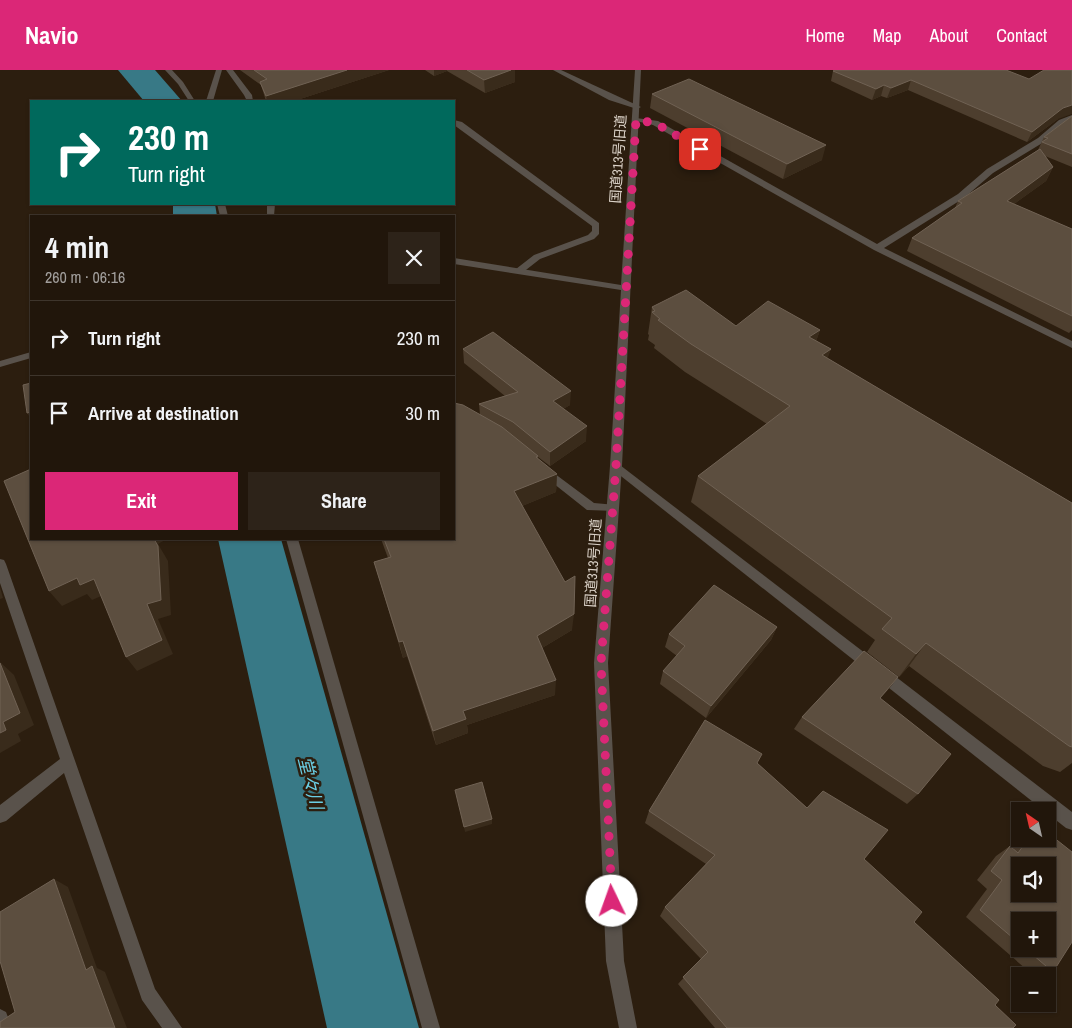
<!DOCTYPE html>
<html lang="en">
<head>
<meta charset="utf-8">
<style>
	body { margin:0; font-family:"Archivo Narrow","Noto Sans JP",sans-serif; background:#2d2319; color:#f1f3f6; height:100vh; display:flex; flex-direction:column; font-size:19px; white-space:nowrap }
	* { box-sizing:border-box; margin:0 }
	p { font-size:16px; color:#a29f9d }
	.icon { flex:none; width:28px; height:28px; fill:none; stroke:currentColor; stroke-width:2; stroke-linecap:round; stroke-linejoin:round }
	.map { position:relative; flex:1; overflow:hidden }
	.panel { position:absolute; left:30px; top:145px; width:425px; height:325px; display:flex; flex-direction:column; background:#21160b; border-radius:0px; box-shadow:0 1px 4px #0004,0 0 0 1px #3e352c }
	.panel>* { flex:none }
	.guide { position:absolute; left:30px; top:30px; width:425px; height:105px; border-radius:0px; box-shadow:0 1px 4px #0004,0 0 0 1px #3e352c; background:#00695c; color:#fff; overflow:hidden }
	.needle { width:32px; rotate:326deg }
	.buttons { position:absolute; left:1011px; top:732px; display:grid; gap:10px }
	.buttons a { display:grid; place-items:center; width:45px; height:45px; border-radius:0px; background:#21160b; box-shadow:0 1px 4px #0004,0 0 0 1px #3e352c; font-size:25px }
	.pin { position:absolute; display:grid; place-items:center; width:42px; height:42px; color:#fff; margin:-21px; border-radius:10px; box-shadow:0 2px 8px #0006 }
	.me { position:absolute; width:55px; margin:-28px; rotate:357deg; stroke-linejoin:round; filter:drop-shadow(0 0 4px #0008) }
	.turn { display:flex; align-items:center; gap:18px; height:105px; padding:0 15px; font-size:22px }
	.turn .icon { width:65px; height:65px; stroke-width:2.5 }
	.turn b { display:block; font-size:35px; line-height:42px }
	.round { display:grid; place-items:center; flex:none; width:52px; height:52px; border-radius:0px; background:#2d2319 }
	.summary { display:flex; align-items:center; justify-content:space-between; height:85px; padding:0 15px }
	h1 { font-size:30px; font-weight:700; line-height:38px }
	.cta { display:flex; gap:10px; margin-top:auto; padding:10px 15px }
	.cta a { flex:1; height:58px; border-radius:0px; background:#db2777; color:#fff; font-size:20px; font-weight:700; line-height:58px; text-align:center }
	.cta a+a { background:#2d2319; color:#f1f3f6 }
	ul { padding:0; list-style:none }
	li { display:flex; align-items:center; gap:15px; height:75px; padding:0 15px; border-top:1px solid #3e352c }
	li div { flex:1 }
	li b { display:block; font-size:19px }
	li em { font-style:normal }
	header { display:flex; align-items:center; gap:30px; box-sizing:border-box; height:70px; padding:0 25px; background:#db2777; color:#fff }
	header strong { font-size:24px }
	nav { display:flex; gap:28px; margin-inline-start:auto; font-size:18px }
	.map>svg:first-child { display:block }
</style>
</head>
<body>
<header>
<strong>Navio</strong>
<nav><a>Home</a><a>Map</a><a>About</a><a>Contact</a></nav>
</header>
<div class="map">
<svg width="1072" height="958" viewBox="0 0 1072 958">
	<rect width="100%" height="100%" fill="#2c1e0f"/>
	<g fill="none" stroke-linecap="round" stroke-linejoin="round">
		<g fill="#387986" fill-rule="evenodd">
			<polygon points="118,0 155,0 182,31 144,31"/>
			<polygon points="173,134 215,134 217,146 173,146"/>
			<polygon points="218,469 281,469 419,958 327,958"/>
		</g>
		<g fill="#59524b" fill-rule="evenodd">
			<polygon points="216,0 222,0 213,31 206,31"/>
			<polygon points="226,0 233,0 252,25 253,31 247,31 244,25"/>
			<polygon points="553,0 561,0 641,37 637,39 609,30"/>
			<polygon points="1072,45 1072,50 1065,54 1044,72 993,103 964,128 884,178 1072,271 1072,278 874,180 653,55 632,50 636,48 658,51 877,174 958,124 987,99 1038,68 1059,50"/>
			<polygon points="454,50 462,52 599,153 599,164 594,169 540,189 522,203 516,203 516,199 534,185 588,165 592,161 592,156 454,55"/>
			<polygon points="267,134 275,134 274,146 267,144"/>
			<polygon points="31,282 31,288 0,297 0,291"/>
			<polygon points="616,392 1072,742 1072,760 1066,758 612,399 610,396 612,393"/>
			<polygon points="543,395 594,433 616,435 618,438 616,441 587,440 539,402 537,399"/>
			<polygon points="0,489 4,490 6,494 155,919 182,958 162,958 142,930 64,703 6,751 0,753 0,735 60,689 0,513"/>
			<polygon points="0,939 6,942 12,958 0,958"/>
		</g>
		<g fill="#59524b" fill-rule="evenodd">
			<polygon points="165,0 172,0 183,12 195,31 189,31 178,14"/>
			<polygon points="635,0 641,0 622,396 608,593 624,891 637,958 619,958 606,891 594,593 610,396 621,220 454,194 454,188 621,215"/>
			<polygon points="217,134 225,134 228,146 220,146"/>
			<polygon points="286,469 298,469 440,958 422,958"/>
		</g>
	</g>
	<g fill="#4d3e2e" fill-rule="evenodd">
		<polygon points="240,0 389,0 294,31 266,31 261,15"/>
		<polygon points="425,0 515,0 515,12 485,23 447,1 434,6"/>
		<polygon points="1006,0 1058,49 1027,72 908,20 887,28 881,26 872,30 831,11 833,1"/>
		<polygon points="652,24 822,90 783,109 650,38"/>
		<polygon points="1072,46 1072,97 1045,86 1053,97 1046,111 1014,134 1072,159 1072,260 1069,263 907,181 912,168 955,138 958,131 1038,80 1044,67"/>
		<polygon points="652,237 736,256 820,260 816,271 831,279 827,288 1072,433 1072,693 1060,702 1043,696 909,596 899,607 867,582 875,570 691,432 698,406 767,354 685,302 654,278 655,275 648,270 649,265 648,264"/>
		<polygon points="463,279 570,335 563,339 586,371 550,396 538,387 538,389 557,404 556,422 522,436 572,560 542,578 555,625 467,655 468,663 436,675 407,586 403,588 374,492 388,488 381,469 454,469 480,345 479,334 505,326 464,293"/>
		<polygon points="777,557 771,570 706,648 660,614 663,601 677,586 665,577 669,564"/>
		<polygon points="888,620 880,628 918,724 907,734 794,659 802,647"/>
		<polygon points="757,693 864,789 914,852 995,935 1013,958 715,958 678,914 701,889 660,846 665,837 706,794 645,753 649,741"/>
		<path d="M1020,769H1048L1053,902L1041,906H1034L966,847L987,819L977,810L996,786L1010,776L1013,779ZM1020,851L1048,879H1020Z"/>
	</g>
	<g fill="#392b1b">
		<polygon points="347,0 389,0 294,31 267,31 266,26"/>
		<polygon points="434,0 447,0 447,1 434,6"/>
		<polygon points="511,0 515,0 515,12 485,23 484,10"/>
		<polygon points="911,10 908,20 887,28 891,18"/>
		<polygon points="884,15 881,26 872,30 876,19"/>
		<polygon points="1072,35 1072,44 1058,49 1027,72 1032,62 1063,38"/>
		<polygon points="826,75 822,90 783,109 787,94"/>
		<polygon points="1053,97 1046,111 1000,144 1007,131"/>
		<polygon points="820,260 811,287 809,267"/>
		<polygon points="831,279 821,306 822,285"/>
		<polygon points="571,321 570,335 552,346 553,331"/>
		<polygon points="31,342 31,349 27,343"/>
		<polygon points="587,356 586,371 550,396 550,382"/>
		<polygon points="557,404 556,422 515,439 514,421"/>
		<polygon points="154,469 164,469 165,470 158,474 168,491 171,545 158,549 173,584 137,601 126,587 147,534"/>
		<polygon points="77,508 94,509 106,524 92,530 87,524 62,536 49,521"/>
		<polygon points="0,517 3,528 0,529"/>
		<polygon points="574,544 572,560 537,581 537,566"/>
		<polygon points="777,557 771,570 706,648 711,636"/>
		<polygon points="403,571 407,586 403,588 399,572"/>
		<polygon points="926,573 909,596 899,607 916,584"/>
		<polygon points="0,592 14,605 34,655 18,664 21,671 0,683 0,663 3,652"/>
		<polygon points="898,607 888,620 870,640 880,628"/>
		<polygon points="556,610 555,625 467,655 468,663 436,675 433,661 463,641"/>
		<polygon points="492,749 492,754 465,762 464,757"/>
		<polygon points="54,809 68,817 97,898 105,902 127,958 115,958 86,900"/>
	</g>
	<g fill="#5c4e3f" stroke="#706254" fill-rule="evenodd">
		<polygon points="254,0 347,0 266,26 260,12 267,9"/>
		<polygon points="467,0 511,0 484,10"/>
		<polygon points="835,0 1006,0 1029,9 1044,0 1072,0 1072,35 1063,38 1032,62 911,10 891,18 884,15 876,19 833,1"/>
		<polygon points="689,9 826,75 787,94 652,24"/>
		<polygon points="1072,46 1072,84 1042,72 1048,68 1044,67"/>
		<polygon points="1040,79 1053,97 1007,131 1072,159 1072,246 912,168 962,133 958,131"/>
		<polygon points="686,220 736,256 768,231 820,260 809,267 831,279 822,285 1072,433 1072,677 1069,676 926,573 916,584 882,559 892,548 698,406 790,336 691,274 658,250 660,249 652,242 655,241 652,237"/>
		<polygon points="493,262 571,321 553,331 587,356 550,382 513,352 479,334 518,322 463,279"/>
		<polygon points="31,313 31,342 27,343 23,315"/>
		<polygon points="454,333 463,335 502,357 538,386 536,387 557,404 514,421 565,512 575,506 574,544 537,566 556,610 463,641 466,649 433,661 403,571 399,572 374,492 391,487 384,469 454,469"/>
		<polygon points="31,399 31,469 154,469 158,476 161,530 147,534 162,570 126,587 94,509 80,515 77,508 49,521 4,411"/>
		<polygon points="714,515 777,557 711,636 663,601 685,576 669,564"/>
		<polygon points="864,581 898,607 880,628 951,684 918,724 802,647"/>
		<polygon points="0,593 20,643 3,652 6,660 0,663"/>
		<polygon points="705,650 762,684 757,693 807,738 823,721 888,760 864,789 922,842 914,852 999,930 995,935 1016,955 1013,958 727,958 683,907 708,882 665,837 715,785 649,741"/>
		<polygon points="482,712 492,749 464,757 455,720"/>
		<path d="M1048,763L1072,782V872L1053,902L1026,879H1048V851H1020V874L980,840L1002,810L991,801L1010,776L1018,783L1028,769H1048ZM1020,796H1048V824H1020Z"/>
		<polygon points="54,809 86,900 92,896 115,958 0,958 0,952 15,942 0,891 0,842"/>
	</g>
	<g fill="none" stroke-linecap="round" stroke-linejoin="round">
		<polyline stroke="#db2777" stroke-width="9" stroke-dasharray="0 16.2" points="612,831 601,593 616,396 636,50 655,53 700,79"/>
	</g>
	<g text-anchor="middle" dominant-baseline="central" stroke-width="5" stroke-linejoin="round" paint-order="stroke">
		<g font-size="14" fill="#dad1c7" stroke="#2c1e0f">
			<text transform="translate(618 89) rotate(-86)">国道313号旧道</text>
			<text transform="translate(593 493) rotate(-86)">国道313号旧道</text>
		</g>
		<g font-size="18" font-style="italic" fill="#6bcfe5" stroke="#2c1e0f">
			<text transform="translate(311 713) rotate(76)">堂々川</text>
		</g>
	</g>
</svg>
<div class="buttons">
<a><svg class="needle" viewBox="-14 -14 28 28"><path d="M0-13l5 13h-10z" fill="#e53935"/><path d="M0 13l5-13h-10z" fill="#a29f9d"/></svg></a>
<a><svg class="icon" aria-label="sound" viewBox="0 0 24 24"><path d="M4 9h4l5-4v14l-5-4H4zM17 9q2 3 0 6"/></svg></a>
<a>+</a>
<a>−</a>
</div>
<div class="pin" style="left:700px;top:79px;background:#d93025"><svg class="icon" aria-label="arrive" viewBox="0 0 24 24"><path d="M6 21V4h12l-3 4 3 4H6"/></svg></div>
<svg class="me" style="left:612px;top:831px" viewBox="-20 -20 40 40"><circle r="19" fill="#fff"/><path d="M0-13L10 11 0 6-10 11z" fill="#db2777"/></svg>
<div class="guide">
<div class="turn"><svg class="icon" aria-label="right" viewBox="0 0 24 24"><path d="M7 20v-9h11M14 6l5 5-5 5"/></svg><div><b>230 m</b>Turn right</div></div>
</div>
<section class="panel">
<div class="summary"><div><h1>4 min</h1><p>260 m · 06:16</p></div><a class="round"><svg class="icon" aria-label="close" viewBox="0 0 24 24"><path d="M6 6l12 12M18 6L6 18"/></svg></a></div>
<ul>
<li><svg class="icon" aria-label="right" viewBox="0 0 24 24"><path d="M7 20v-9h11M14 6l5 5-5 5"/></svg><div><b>Turn right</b></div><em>230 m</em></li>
<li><svg class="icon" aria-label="arrive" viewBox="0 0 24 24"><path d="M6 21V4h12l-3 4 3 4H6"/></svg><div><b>Arrive at destination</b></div><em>30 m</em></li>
</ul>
<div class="cta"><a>Exit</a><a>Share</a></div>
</section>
</div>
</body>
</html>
